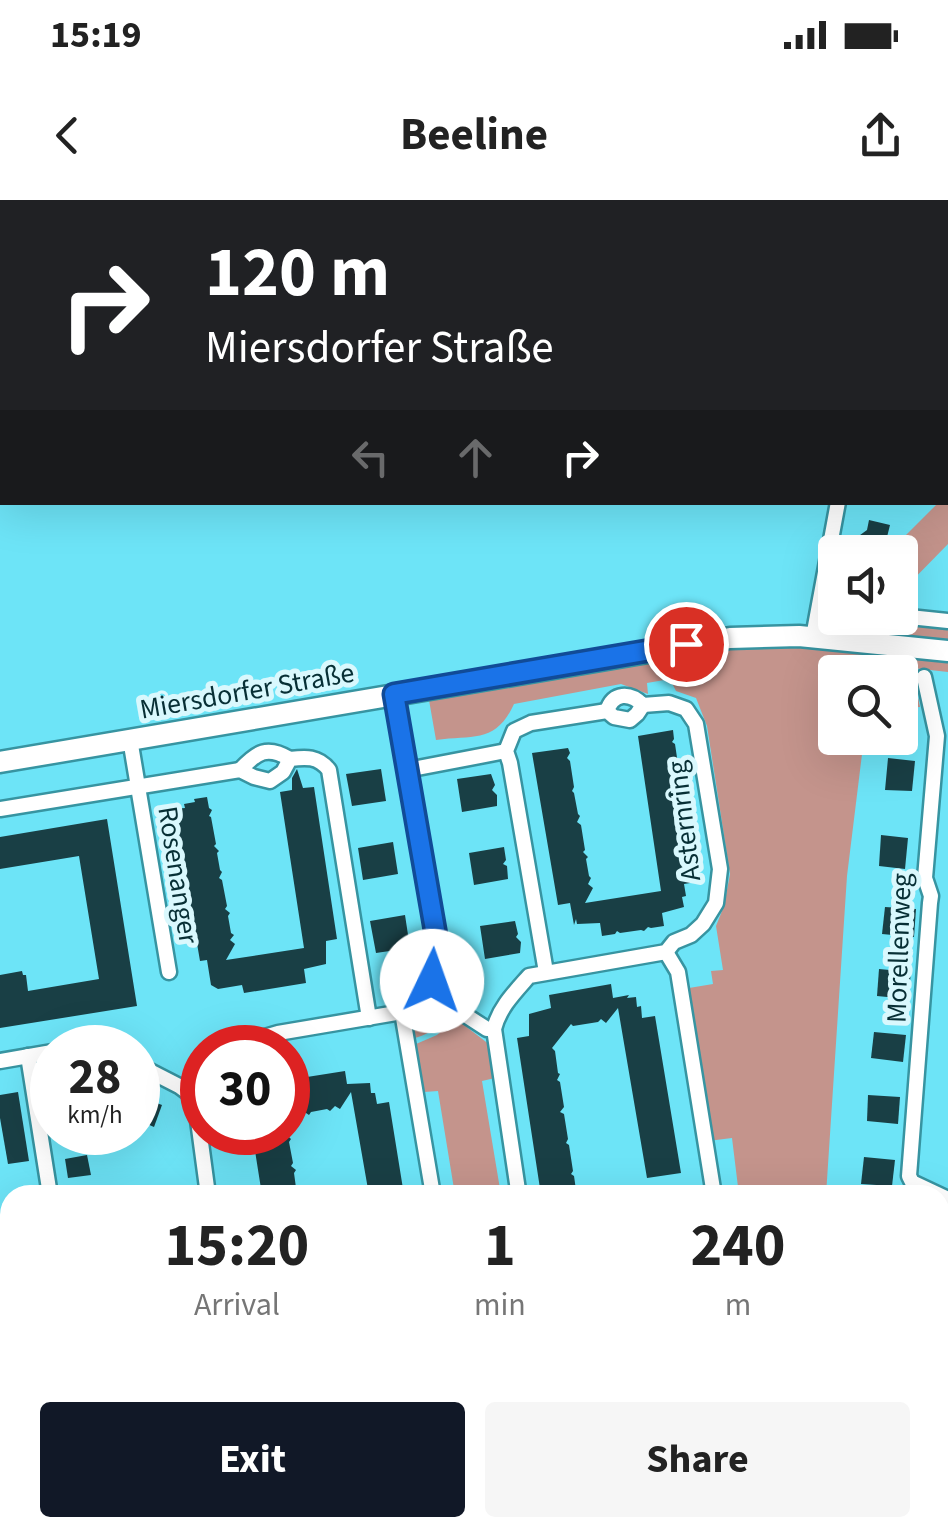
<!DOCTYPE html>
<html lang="en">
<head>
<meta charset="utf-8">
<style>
	body { margin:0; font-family:"Source Sans 3",sans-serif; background:#f6f6f6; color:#222; height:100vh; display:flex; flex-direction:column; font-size:38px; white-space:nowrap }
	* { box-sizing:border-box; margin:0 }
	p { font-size:32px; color:#767676 }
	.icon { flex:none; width:55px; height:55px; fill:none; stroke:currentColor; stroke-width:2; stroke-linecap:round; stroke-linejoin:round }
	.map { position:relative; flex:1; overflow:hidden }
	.side { position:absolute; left:0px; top:985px; width:950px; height:352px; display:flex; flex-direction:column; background:#fff; border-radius:30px 30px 0 0; box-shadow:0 10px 40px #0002 }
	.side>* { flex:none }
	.top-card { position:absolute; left:0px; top:0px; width:950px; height:305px; box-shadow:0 10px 40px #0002; background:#202124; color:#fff; overflow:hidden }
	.controls { position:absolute; left:818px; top:335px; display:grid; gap:20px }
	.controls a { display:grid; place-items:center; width:100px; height:100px; border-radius:10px; background:#fff; box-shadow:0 10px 40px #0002; font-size:50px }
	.speed { position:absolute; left:30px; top:825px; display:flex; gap:20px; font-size:50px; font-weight:700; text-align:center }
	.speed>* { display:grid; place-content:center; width:130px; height:130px; border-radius:50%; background:#fff; box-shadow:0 10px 40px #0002; line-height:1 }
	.speed small { font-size:25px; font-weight:400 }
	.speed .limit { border:15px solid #d22; background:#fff; color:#111 }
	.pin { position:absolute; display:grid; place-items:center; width:85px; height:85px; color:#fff; margin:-42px; border:5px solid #fff; border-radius:50%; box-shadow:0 2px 10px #0007 }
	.me { position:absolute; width:110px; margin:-55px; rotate:3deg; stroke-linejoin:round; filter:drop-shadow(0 0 8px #0008) }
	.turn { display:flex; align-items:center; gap:35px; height:210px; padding:0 40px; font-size:45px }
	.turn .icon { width:130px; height:130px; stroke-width:2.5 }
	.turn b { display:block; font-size:70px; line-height:85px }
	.lanes { display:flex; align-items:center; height:95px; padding:0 40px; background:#0003; justify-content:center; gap:50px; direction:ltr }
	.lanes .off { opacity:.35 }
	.eta { display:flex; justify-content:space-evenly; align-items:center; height:170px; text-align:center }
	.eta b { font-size:60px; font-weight:700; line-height:70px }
	.action { display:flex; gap:20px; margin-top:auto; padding:20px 40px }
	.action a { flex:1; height:115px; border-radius:10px; background:#111827; color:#fff; font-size:40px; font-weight:700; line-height:115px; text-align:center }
	.action a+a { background:#f6f6f6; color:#222 }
	.status { display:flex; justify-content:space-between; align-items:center; height:70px; padding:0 50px; background:#fff; direction:ltr }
	.status svg { height:28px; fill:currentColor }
	header { display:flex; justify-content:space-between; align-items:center; height:130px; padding:0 40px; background:#fff; font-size:45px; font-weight:700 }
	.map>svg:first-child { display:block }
</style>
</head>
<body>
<div class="status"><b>15:19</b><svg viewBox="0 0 49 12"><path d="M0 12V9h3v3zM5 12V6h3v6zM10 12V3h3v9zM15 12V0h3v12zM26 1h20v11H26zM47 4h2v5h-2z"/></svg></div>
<header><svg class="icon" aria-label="back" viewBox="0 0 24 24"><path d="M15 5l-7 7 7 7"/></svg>Beeline<svg class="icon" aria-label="share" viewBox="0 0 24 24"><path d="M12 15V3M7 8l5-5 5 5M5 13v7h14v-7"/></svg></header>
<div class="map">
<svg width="948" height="1337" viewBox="0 0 948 1337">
	<rect width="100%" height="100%" fill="#6de4f7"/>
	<g fill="#c4948c">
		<polygon points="948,292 948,344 900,393 900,352 889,352 938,303 948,302"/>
		<polygon points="835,415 835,418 875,418 948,426 948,445 832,430 829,426 830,419"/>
		<path d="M732,447H825L948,462V472L912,468L920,507L900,508V472H835V538H864L847,676L826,995H739L732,938L708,941L683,789L713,784L711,771L723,770L716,726L724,706L730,674L707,526L696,498L676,491L670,479L647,483L648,494L621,484L514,504C496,543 475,535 436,540L429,500Z"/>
		<path d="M431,806L438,807L449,814C439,829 427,835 411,839C408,820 412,811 431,806Z"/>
		<polygon points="455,818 490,845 495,878 482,881 501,995 455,995 438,891 424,892 416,844 437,835"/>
		<polygon points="940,1163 948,1166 948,1337 594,1337 600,1336 599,1328 940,1328"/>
	</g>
	<g fill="#193f45">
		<polygon points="869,320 890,325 885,345 856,338 867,330"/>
		<polygon points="673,530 674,539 672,542 675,544 679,571 677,573 680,576 683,597 686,599 682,605 685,607 688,632 686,635 689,638 693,664 691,666 696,671 696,682 684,684 686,696 682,697 684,707 662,713 664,726 651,728 648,727 644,731 641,730 620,733 617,731 615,734 602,736 600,723 577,724 576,719 574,725 570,703 558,705 532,553 568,548 570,553 567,558 570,561 574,587 572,591 574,593 578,614 580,616 577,622 581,625 585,650 583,652 588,657 586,659 589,676 591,678 588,684 593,688 585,703 661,691 638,536"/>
		<polygon points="888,558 915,561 912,591 885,590"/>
		<polygon points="297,569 303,588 314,587 337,739 326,741 326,764 304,769 306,783 244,793 242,785 218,789 211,785 207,760 200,761 174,609 185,608 184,604 195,602 194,599 207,597 209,608 212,610 209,616 211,617 216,644 214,646 219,651 217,653 220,670 222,672 219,678 222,680 227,706 225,709 230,713 228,716 231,733 234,735 230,740 235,744 226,760 304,748 280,592 292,590 292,578"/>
		<polygon points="381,569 386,601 352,606 346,574"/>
		<polygon points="491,574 495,585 492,590 497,595 497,606 462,612 457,579"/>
		<polygon points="107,619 137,806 0,828 0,775 22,771 23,775 26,775 28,791 99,779 79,656 0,669 0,637"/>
		<polygon points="881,635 908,638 905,669 879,666"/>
		<polygon points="393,642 398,674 363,680 358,648"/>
		<polygon points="504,647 506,660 503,664 507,666 508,679 474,685 469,653"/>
		<polygon points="885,707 916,709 914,737 882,734"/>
		<polygon points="405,715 410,748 376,753 370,721"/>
		<polygon points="515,721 518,734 516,737 521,742 520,753 485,759 480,726"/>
		<polygon points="879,769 911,772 908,799 877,796"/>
		<polygon points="611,784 613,798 629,795 627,798 636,797 637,807 641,806 642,818 655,816 681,973 647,978 618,808 606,823 601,819 598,822 573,826 571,824 552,848 555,851 558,873 560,874 557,880 560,882 564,907 560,912 564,914 568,939 566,943 569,945 573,971 571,974 574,976 576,990 541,995 517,838 529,836 529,814 551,808 549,795"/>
		<polygon points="874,832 906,835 903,862 871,858"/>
		<polygon points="345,871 347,884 370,883 371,893 375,893 377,904 389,902 404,995 369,995 351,892 340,909 335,906 330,911 327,909 311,912 309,915 303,911 288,935 288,880"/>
		<polygon points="18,892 29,961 8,964 0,918 0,895"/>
		<polygon points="868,895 900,897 898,924 867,921"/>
		<polygon points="138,896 162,905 154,927 138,920"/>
		<polygon points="252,932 284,932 291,939 289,942 293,963 291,966 296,970 294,973 297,995 262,995"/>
		<polygon points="87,955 91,975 68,978 65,959"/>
		<polygon points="864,957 895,960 892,986 861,984"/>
	</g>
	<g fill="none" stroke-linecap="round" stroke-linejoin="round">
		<defs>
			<g id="street">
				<polyline points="948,121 948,120"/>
				<polyline points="819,407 835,409"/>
				<polyline points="900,416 948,421"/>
				<polyline points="813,437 838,302"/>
				<polyline points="924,477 937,536 925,678 931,696 930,703 909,976 912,982 948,999"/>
				<polyline points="130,539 169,772"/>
				<path d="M240,570C257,552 267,545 290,559"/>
				<polyline points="407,570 506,551"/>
				<path d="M0,609L240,570L254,577L270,581L283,572L290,559C306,557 318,556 329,570L369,818"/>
				<polyline points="666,752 678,772 714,995"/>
				<polyline points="546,772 510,563 506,551 514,531 531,523 607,511 614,517 630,520 637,514 643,505"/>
				<polyline points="428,791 487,829 494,829"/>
				<polyline points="402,812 433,995"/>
				<path d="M247,848L261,838L278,833L402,812C428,796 439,779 437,747L394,494"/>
				<polyline points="28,856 50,995"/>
				<polyline points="0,861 52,852"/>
				<polyline points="138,865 179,886 195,898"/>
				<polyline points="195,898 208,995"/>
				<path d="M521,995L518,990L494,829C499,808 515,792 529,776L666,752L674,742L691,735L703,724L716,703L720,669L696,524L686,509L669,503L643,505C630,492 613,492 607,511"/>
				<polyline points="940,1117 948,1102"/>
				<polyline points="31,1337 51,1328"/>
				<polyline points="240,1337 243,1328"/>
			</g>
			<polyline id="secondary" points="0,562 730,438 799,436 948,451"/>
		</defs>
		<use href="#street" stroke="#3794a1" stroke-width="19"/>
		<use href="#secondary" stroke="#3794a1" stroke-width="25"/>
		<use href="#street" stroke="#fff" stroke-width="14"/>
		<use href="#secondary" stroke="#fff" stroke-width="20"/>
	</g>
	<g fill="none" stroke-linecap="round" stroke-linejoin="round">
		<defs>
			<polyline id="route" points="432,781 438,762 438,747 394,494 686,444"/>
		</defs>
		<use href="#route" stroke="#114b97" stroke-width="25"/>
		<use href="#route" stroke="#1a73e8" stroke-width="18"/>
	</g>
	<g text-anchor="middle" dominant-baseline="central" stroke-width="10" stroke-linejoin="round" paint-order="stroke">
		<g font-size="28" fill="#072f35" stroke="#d9f8fd">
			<text transform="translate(247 491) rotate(-10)">Miersdorfer Straße</text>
			<text transform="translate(684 621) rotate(-97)">Asternring</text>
			<text transform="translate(178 675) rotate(81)">Rosenanger</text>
			<text transform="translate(899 748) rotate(-88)">Morellenweg</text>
		</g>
	</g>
</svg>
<div class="controls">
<a><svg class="icon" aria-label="sound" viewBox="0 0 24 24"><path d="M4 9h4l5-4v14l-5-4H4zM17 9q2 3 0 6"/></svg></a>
<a><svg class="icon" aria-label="search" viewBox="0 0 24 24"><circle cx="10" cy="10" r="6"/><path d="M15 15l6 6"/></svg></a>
</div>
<div class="speed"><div>28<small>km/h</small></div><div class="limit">30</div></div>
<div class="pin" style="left:686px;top:444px;background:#d93025"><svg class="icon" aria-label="arrive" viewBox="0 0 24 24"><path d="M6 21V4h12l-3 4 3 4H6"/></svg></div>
<svg class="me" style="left:432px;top:781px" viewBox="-20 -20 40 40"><circle r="19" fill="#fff"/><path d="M0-13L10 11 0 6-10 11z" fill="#1a73e8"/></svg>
<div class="top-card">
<div class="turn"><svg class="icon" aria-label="right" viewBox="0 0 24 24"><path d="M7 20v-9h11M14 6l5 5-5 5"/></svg><div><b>120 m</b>Miersdorfer Straße</div></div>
<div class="lanes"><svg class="icon off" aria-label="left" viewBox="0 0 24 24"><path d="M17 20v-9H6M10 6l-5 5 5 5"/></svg><svg class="icon off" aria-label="ahead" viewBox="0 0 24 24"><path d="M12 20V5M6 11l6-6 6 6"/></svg><svg class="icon" aria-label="right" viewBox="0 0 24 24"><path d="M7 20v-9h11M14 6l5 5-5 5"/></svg></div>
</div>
<section class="side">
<div class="eta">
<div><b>15:20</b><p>Arrival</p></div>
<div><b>1</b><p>min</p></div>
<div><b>240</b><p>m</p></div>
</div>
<div class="action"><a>Exit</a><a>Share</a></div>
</section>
</div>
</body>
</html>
